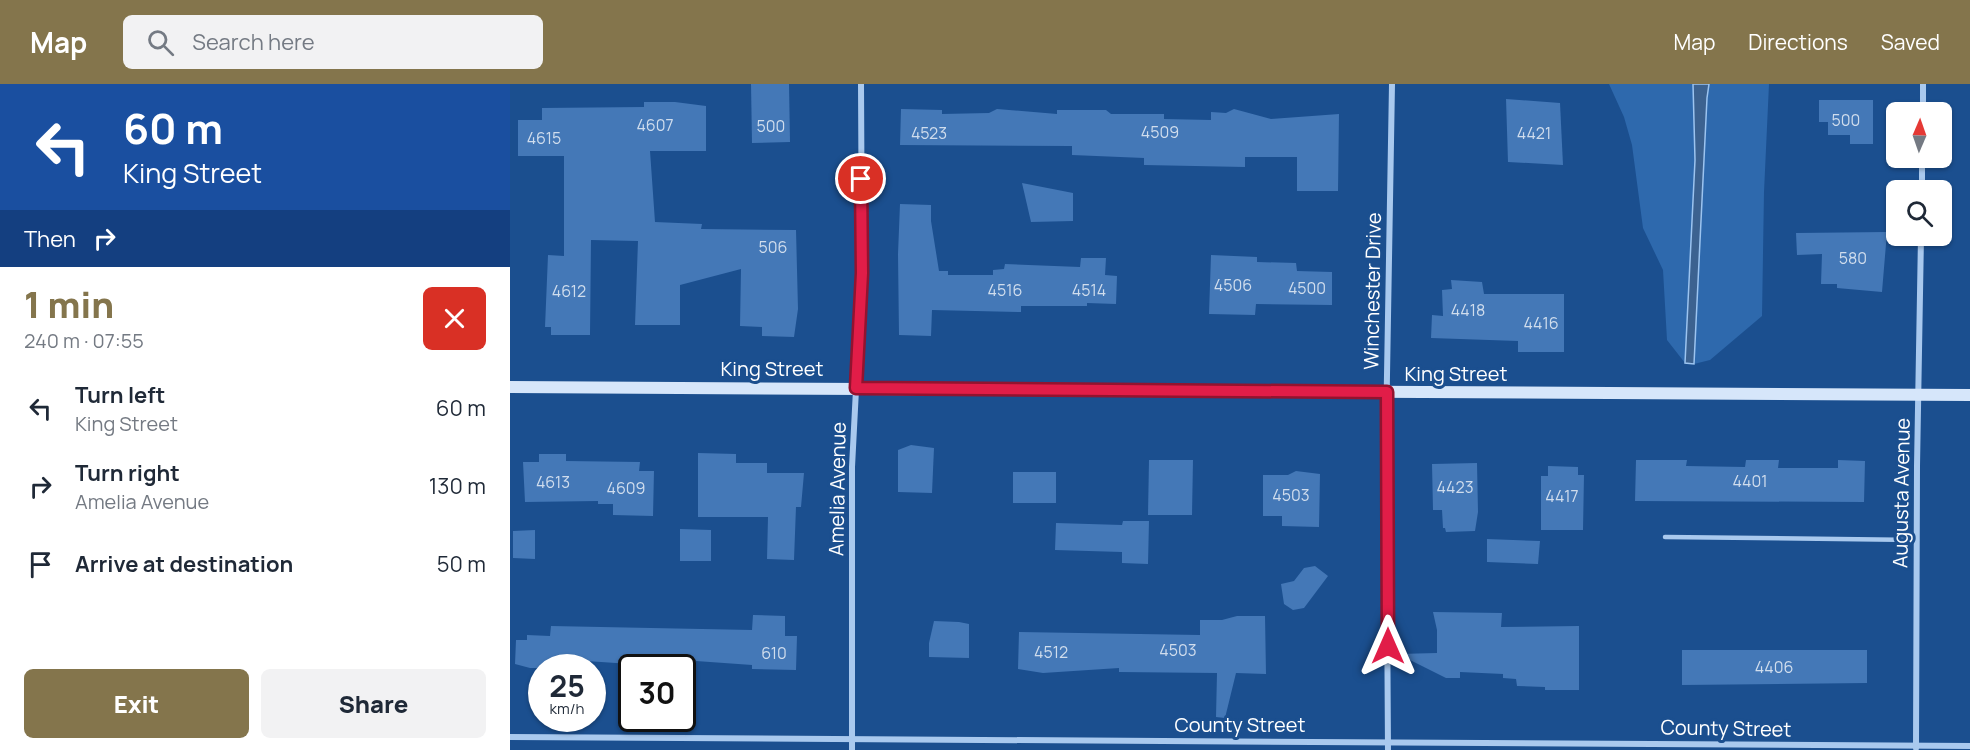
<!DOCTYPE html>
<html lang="en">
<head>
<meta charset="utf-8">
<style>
	body { margin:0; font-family:Manrope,sans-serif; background:#f2f2f3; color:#1f2937; height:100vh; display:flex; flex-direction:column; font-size:22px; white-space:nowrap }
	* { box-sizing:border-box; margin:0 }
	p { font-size:20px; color:#747a83 }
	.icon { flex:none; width:33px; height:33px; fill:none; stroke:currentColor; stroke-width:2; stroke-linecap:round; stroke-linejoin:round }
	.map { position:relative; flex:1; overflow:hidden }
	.side { display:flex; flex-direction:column; background:#fff; width:510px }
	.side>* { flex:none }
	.guide { background:#1a4fa0; color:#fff; overflow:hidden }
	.needle { width:39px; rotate:2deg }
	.fabs { position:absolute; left:1376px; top:18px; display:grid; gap:12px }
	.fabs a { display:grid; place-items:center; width:66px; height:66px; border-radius:9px; background:#fff; box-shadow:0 2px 4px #0004; font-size:30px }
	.speed { position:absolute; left:18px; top:570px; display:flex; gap:12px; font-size:30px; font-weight:700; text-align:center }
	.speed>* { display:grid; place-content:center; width:78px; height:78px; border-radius:50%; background:#fff; box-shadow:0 2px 4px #0004; line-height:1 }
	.speed small { font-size:15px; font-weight:400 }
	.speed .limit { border:3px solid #111; border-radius:9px; background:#fff; color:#111 }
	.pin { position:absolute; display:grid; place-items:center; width:51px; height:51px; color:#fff; margin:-26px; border:3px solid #fff; border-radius:50%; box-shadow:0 2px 6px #0007 }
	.me { position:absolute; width:66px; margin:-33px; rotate:0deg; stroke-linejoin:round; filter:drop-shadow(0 0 4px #0008) }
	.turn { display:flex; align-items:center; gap:21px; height:126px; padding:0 24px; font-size:27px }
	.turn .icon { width:78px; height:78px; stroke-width:2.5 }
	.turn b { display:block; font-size:42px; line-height:51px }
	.then { display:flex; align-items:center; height:57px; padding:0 24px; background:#0003; gap:12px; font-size:22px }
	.round { display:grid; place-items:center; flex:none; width:63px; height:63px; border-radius:9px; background:#f2f2f3 }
	.overview { display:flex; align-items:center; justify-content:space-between; height:102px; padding:0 24px }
	h1 { font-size:36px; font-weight:800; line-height:45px; color:#84754c }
	.button { display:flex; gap:12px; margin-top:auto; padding:12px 24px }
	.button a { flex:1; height:69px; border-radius:9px; background:#84754c; color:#fff; font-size:24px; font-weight:800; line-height:69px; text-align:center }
	.button a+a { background:#f2f2f3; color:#1f2937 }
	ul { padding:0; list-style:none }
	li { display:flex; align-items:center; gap:18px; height:78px; padding:0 24px }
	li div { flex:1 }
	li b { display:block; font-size:22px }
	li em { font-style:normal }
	header { display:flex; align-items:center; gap:36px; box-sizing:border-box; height:84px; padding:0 30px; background:#84754c; color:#fff }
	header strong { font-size:28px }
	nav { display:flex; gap:33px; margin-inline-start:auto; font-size:21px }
	.search { width:420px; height:54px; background:#f2f2f3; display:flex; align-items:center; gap:15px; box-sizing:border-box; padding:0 21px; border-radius:9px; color:#747a83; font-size:22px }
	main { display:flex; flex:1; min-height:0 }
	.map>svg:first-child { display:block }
</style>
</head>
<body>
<header>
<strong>Map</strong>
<div class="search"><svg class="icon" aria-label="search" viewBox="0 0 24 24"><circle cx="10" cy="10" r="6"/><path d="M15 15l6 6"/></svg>Search here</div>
<nav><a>Map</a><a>Directions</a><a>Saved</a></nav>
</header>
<main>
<section class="side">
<div class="guide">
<div class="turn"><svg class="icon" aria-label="left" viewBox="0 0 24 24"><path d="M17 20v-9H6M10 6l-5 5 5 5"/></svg><div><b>60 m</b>King Street</div></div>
<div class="then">Then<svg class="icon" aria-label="right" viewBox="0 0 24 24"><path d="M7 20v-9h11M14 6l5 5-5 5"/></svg></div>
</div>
<div class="overview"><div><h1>1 min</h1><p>240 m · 07:55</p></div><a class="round" style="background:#d93025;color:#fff"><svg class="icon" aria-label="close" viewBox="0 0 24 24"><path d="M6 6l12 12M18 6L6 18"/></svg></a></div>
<ul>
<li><svg class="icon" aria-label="left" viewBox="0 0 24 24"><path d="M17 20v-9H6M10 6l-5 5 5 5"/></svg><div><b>Turn left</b><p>King Street</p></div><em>60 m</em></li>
<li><svg class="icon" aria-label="right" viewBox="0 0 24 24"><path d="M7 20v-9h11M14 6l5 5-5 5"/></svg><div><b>Turn right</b><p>Amelia Avenue</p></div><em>130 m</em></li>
<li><svg class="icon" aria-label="arrive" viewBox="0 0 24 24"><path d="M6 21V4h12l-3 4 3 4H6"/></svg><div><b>Arrive at destination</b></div><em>50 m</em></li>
</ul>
<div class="button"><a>Exit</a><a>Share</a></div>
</section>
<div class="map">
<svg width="1460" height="666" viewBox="0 0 1460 666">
	<rect width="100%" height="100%" fill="#1b4f8f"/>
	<polygon fill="#2e69ad" points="1099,0 1259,0 1254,108 1252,232 1200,276 1184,280 1175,279 1157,256 1153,186 1133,144 1122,61 1114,33"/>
	<polygon fill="#3c6290" stroke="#9cc4f0" stroke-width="1.5" points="1183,0 1199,0 1197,14 1184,280 1175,279 1185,76"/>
	<g fill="#4478b7">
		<polygon points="241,0 279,0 280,58 242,59"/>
		<polygon points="996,15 1050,19 1053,81 998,78"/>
		<polygon points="1309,16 1363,16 1363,60 1340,60 1340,51 1318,51 1318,38 1309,38"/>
		<polygon points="134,18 165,18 196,22 196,67 140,67 145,138 192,140 191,145 286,146 288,225 284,253 252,252 252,243 230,242 231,185 170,201 170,241 125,241 128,157 81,156 80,251 41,251 41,243 35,243 38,171 54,172 54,72 8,72 8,36 32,36 32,24 134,23"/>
		<polygon points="391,25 432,26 432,30 479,29 487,25 547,30 547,26 596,26 601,30 654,30 654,35 701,36 701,28 716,29 724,25 761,35 829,30 828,107 787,107 787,73 735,73 735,83 634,81 634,74 562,71 562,62 390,61"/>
		<polygon points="512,99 563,109 563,137 521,138"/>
		<polygon points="390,120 421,121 421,137 429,187 438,187 438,191 483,191 483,186 494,185 495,180 570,183 571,174 596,174 595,191 607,192 606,220 577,219 577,222 511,222 511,228 422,226 421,252 389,251 388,170"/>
		<polygon points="1377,148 1372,208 1327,204 1327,200 1311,200 1312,170 1287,171 1286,149"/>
		<polygon points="701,171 747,173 747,178 786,179 787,187 822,188 822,221 746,220 745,231 699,230"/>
		<polygon points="941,196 972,198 974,210 1054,210 1054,268 1008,268 1008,257 921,254 922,231 933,232 932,206 942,205"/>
		<polygon points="401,361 424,364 422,409 388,408 388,366"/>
		<polygon points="188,369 226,370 226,379 257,379 257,389 294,389 291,423 286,423 284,476 257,475 258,433 188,433"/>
		<polygon points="29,370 56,370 56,377 130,378 129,387 144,387 143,432 103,431 103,420 88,420 88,417 15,418 13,378 29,378"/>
		<polygon points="639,376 683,376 682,431 638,431"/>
		<polygon points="1126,376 1177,376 1176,382 1235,383 1236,376 1269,376 1268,384 1328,384 1328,376 1355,377 1354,418 1125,417"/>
		<polygon points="967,379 968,428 965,447 936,448 935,444 933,444 932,426 923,426 922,380"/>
		<polygon points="1038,382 1068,383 1068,391 1074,391 1073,446 1031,446 1031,392 1038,392"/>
		<polygon points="786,387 810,390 809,443 772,442 772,432 753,432 753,391 778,391"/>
		<rect x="503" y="388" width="43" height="31"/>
		<polygon points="613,437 639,437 638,480 612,479 612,468 545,466 546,439 612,441"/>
		<polygon points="170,445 201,446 201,477 170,477"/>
		<polygon points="25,446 25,475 3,474 3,447"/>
		<polygon points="977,455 1030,457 1028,480 977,478"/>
		<polygon points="805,482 818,492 794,524 783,526 774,520 771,500 784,497 794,484"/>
		<polygon points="923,528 992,529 991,543 1069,542 1069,606 1035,606 1035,603 1007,602 1006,595 993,594 993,590 950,588 950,594 936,594 888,570 927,569 927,546"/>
		<polygon points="243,531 275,532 275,552 287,552 286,586 242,585 242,581 186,577 186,584 121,584 121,580 61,576 61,584 20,584 5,580 6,556 17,556 17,551 40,552 41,542 242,546"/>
		<polygon points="727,532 755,532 756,590 726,589 715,634 706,633 707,589 609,588 609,584 533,589 508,585 509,548 690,551 690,536 712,536"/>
		<polygon points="424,537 449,538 459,540 459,574 419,573 419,559"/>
		<polygon points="1172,566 1357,566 1357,599 1172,601"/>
	</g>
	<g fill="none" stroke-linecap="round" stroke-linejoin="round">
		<polyline stroke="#a9c9ee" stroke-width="4.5" points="1155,453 1407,456"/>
		<g stroke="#a9c9ee" stroke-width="6">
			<polyline points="1413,28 1413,0"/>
			<polyline points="1412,106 1412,74"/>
			<polyline points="0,653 1460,662"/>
			<polyline points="1406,664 1407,382 1411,152"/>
			<polyline points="342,666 342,383 352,189 351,0"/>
			<polyline points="878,666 876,349 882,0"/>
		</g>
		<polyline stroke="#d6e6fa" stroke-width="12" points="0,303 1460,311"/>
	</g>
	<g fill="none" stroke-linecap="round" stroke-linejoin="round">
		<defs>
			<polyline id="route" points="351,95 352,189 346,304 877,308 878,562"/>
		</defs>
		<use href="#route" stroke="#92132f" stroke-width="15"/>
		<use href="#route" stroke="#e11d48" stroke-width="10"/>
	</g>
	<g text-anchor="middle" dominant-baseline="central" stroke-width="6" stroke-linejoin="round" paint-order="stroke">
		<g font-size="16" fill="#d0dded">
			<text x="1336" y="36">500</text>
			<text x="145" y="41">4607</text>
			<text x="261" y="42">500</text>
			<text x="650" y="48">4509</text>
			<text x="419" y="49">4523</text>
			<text x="1024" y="49">4421</text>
			<text x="34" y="54">4615</text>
			<text x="263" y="163">506</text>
			<text x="1343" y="174">580</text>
			<text x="723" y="201">4506</text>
			<text x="797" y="204">4500</text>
			<text x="495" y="206">4516</text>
			<text x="579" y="206">4514</text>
			<text x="59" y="207">4612</text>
			<text x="958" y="226">4418</text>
			<text x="1031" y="239">4416</text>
			<text x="1240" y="397">4401</text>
			<text x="43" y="398">4613</text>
			<text x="945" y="403">4423</text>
			<text x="116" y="404">4609</text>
			<text x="781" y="411">4503</text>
			<text x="1052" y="412">4417</text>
			<text x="668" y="566">4503</text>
			<text x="541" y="568">4512</text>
			<text x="264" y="569">610</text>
			<text x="1264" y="583">4406</text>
		</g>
		<g font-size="20" fill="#fff" stroke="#1b4f8f">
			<text transform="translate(862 207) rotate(-89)">Winchester Drive</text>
			<text x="262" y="284">King Street</text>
			<text x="946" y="289">King Street</text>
			<text transform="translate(327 405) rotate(-89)">Amelia Avenue</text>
			<text transform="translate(1391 409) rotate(-89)">Augusta Avenue</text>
			<text x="730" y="640">County Street</text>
			<text transform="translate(1216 644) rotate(1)">County Street</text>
		</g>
	</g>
</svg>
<div class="fabs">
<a><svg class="needle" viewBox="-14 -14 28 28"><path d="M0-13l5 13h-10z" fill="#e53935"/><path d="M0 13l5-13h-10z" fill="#747a83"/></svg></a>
<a><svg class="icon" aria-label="search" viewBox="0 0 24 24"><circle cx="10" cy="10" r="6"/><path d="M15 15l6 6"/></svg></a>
</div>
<div class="speed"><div>25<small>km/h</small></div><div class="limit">30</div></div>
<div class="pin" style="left:351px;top:95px;background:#d93025"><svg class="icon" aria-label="arrive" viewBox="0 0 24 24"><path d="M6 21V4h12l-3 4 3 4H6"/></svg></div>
<svg class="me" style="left:878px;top:562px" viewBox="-20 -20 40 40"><path d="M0-17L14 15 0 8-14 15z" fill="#e11d48" stroke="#fff" stroke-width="4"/></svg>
</div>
</main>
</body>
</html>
